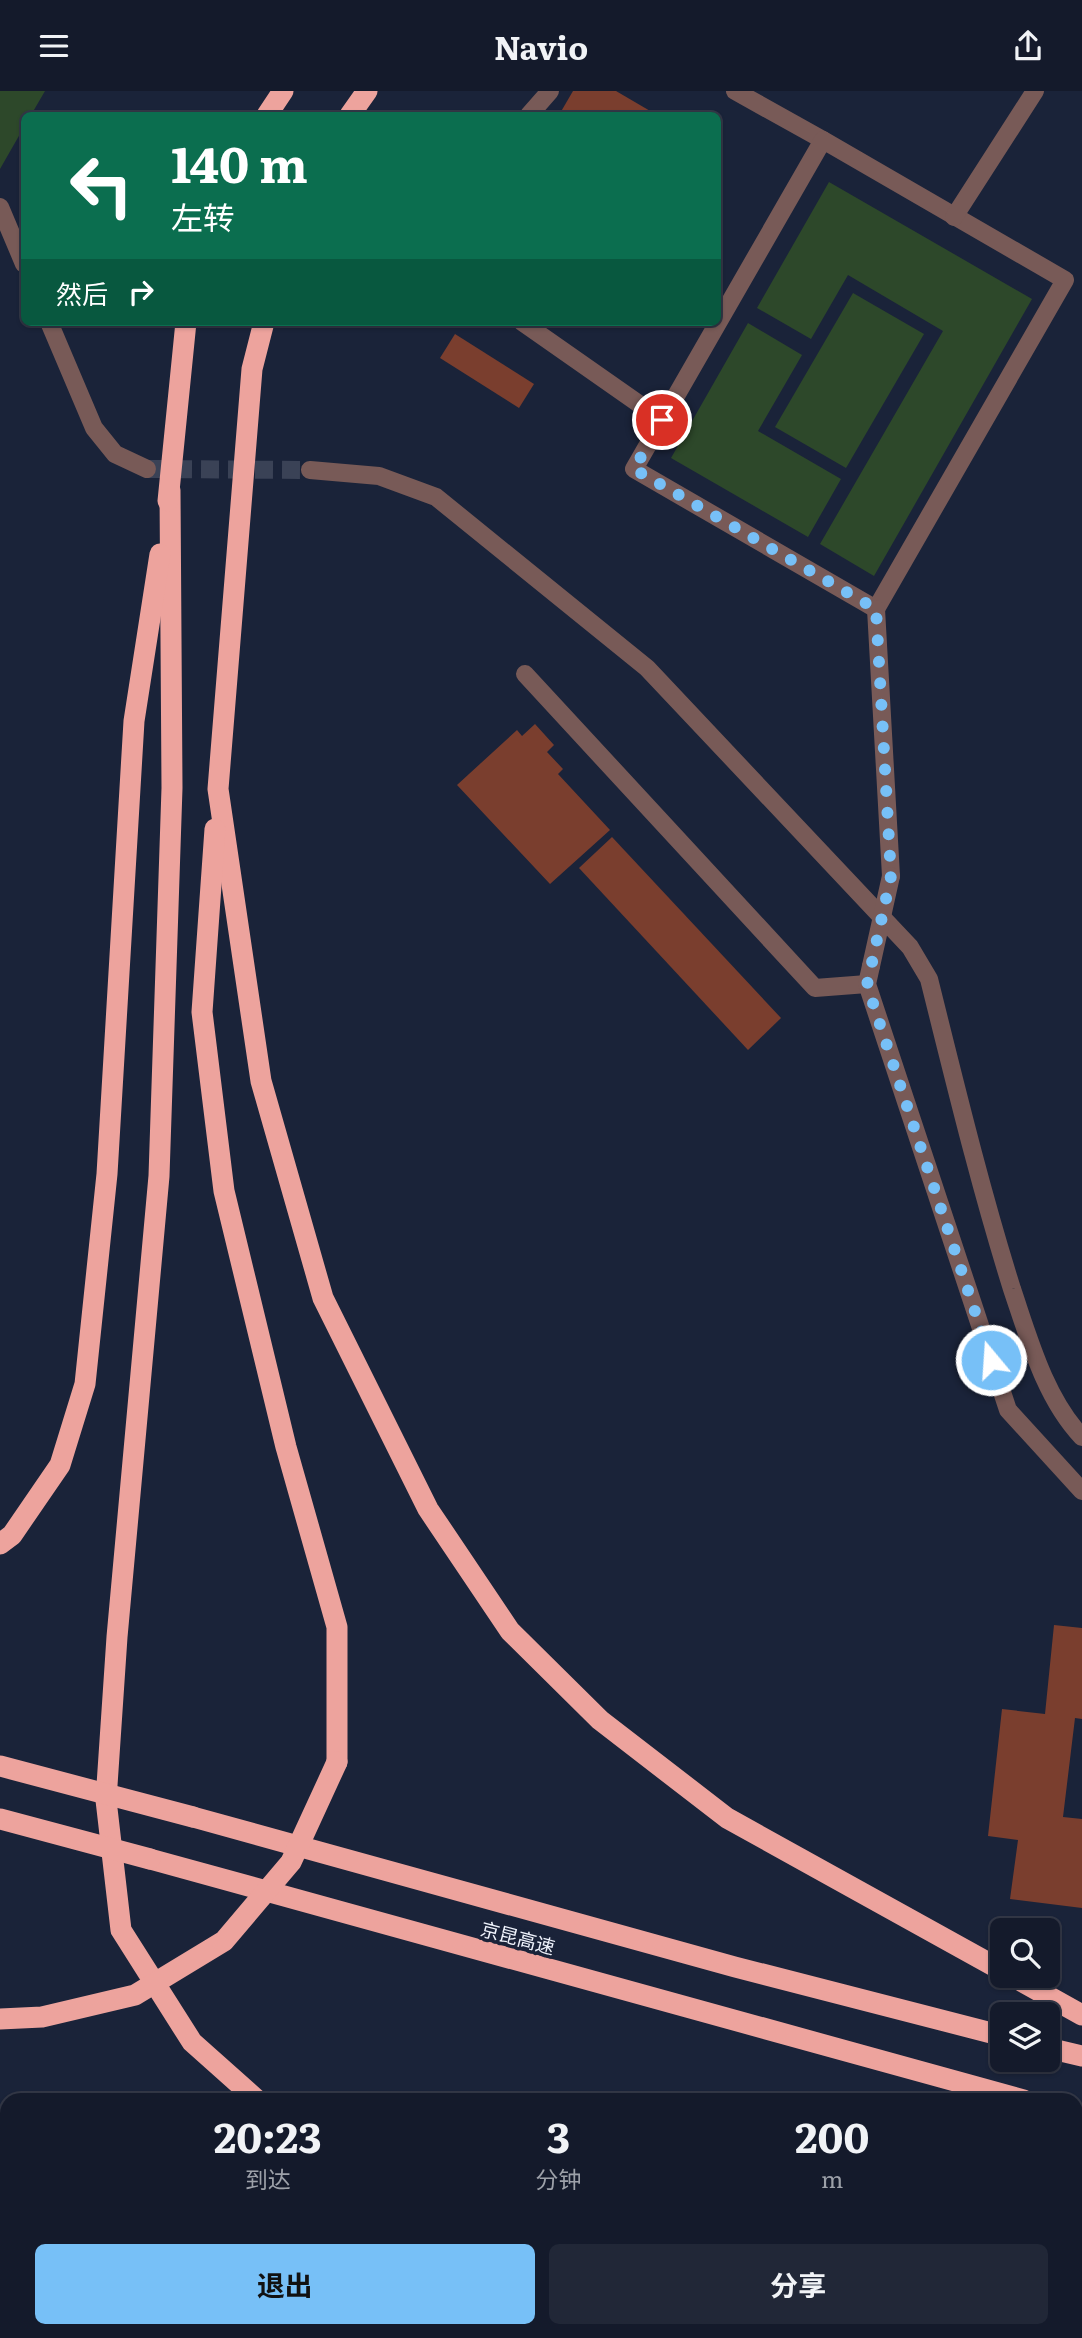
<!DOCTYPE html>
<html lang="zh">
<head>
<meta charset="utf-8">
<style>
	body { margin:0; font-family:Literata,"Noto Sans SC",serif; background:#212737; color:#f1f3f6; height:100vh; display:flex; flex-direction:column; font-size:26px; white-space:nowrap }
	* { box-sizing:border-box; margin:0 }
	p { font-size:23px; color:#9da1a9 }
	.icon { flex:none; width:38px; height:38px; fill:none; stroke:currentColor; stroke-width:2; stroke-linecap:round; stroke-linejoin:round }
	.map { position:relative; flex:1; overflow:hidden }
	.details { position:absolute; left:0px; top:2002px; width:1083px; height:245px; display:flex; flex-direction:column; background:#141a2b; border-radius:21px 21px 0 0; box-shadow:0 2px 5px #0004,0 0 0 2px #333847 }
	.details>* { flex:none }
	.hud { position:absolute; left:21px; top:21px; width:700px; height:214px; border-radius:10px; box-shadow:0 2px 5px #0004,0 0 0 2px #333847; background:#0b6e4f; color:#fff; overflow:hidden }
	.fabs { position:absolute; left:990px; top:1827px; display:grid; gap:14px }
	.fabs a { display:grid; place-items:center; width:70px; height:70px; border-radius:10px; background:#141a2b; box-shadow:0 2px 5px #0004,0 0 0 2px #333847; font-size:35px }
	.pin { position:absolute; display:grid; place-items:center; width:60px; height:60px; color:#fff; margin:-30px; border:4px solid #fff; border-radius:50%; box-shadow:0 2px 7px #0007 }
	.me { position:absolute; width:77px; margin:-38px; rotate:342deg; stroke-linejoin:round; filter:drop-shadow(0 0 5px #0008) }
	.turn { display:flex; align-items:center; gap:24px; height:147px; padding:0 35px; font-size:32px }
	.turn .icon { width:91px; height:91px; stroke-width:2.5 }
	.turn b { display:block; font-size:49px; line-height:60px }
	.then { display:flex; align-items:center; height:66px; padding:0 35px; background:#0003; gap:14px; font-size:26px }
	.eta { display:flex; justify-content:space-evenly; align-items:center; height:119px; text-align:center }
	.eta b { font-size:42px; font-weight:700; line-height:49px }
	.action { display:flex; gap:14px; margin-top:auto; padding:14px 35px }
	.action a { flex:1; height:80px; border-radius:10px; background:#77c0f7; color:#111; font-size:28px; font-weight:700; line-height:80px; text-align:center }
	.action a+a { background:#212737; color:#f1f3f6 }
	header { display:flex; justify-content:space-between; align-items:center; height:91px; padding:0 35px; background:#141a2b; font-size:32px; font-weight:700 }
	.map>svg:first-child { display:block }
</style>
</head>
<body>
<header><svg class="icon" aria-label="menu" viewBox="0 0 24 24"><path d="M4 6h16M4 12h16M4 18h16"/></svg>Navio<svg class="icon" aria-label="share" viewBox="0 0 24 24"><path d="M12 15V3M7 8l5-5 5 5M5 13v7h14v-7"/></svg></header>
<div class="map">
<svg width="1082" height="2247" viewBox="0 0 1082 2247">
	<rect width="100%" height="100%" fill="#1a2339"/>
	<g fill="#2d482a">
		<polygon points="0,0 45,0 31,24 24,24 24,36 0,78"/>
		<polygon points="829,91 1032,208 874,485 820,453 943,240 848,184 811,248 757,217"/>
		<polygon points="853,202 924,243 846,377 775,336"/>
		<polygon points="748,232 802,264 758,340 841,388 808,446 671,367"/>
	</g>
	<g fill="#7a3e2e">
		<polygon points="573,0 616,0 657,24 559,24"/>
		<polygon points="455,243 534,293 519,317 440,267"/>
		<polygon points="535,633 554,654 547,661 563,678 558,683 610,739 550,793 457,694 517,639 522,645"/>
		<polygon points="612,746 781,927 748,959 579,777"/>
		<polygon points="1054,1534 1082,1537 1082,1628 1075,1627 1063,1726 1082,1728 1082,1817 1010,1808 1018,1749 988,1745 1002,1618 1045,1623"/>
	</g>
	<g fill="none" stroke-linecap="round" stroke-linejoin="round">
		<polyline stroke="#3a4256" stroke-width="18" stroke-dasharray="18 9" stroke-linecap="butt" points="147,378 310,379"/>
		<g stroke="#785a57" stroke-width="18">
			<polyline points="735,0 823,49"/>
			<polyline points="529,24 550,0"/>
			<polygon points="823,49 1065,189 876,518 634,378"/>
			<polyline points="0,116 24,173"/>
			<polyline points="954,126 1035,0"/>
			<polyline points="49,231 94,337 115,363 147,378"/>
			<polyline points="522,231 662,329"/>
			<path d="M310,379L379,385L436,406L647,577L910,856L929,888C955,992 980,1096 1012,1198C1029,1248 1045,1307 1082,1346"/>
			<polyline points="876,518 891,785"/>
			<polyline points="525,583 815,897 867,893"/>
			<polyline points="871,875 867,893 1008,1319 1082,1400"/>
		</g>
		<g stroke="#eda39d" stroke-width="21">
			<polyline points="267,24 283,0"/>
			<polyline points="350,24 367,0"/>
			<polyline points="264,231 252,278 218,698 261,990 323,1207 428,1418 510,1540 600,1629 727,1727 1003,1880"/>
			<polyline points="170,399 172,697 159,1085 117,1546 106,1709 121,1839 192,1951 257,2009"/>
			<polyline points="168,410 186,231"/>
			<polyline points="215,738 202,921 224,1100 286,1356 337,1536 337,1671"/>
			<polyline points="0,1453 12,1444 60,1374 85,1293 107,1083 134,630 160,463"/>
			<polyline points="193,1726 735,1876 1003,1945"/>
			<polyline points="150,1768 1024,2009"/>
			<polyline points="1012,1885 1082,1924"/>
			<polyline points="1048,1957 1082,1965"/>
			<polyline points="1076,2024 1082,2025"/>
			<polyline points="1076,2051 1082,2052"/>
		</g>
		<polyline stroke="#785a57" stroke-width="18" points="871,875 891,785"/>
		<g stroke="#eda39d" stroke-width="21">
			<polyline points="0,1675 193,1726"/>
			<polyline points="0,1728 150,1768"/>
			<polyline points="0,1928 42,1926 135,1904 224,1850 291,1771 337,1671"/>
		</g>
	</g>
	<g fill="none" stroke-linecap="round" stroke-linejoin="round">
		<polyline stroke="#77c0f7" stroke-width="12" stroke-dasharray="0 21.6" points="662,329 634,378 876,518 891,785 867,894 991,1269"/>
	</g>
	<g text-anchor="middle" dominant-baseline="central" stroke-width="7" stroke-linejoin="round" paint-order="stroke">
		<g font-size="19" fill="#eff3fc" stroke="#1a2339">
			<text transform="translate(518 1846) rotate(15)">京昆高速</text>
		</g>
	</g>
</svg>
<div class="fabs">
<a><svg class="icon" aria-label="search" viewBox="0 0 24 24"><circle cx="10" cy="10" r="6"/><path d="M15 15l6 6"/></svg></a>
<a><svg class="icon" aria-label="layers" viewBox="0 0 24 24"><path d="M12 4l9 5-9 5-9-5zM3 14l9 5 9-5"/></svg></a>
</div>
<div class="pin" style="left:662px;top:329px;background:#d93025"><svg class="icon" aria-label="arrive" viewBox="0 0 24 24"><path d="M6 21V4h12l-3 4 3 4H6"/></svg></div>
<svg class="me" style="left:991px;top:1269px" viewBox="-20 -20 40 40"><circle r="17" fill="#77c0f7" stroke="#fff" stroke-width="3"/><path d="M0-11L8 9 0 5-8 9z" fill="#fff"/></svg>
<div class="hud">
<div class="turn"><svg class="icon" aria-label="left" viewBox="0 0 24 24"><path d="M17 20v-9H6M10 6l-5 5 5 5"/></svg><div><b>140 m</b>左转</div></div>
<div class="then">然后<svg class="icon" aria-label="right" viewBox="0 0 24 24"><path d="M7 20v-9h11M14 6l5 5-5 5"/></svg></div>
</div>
<section class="details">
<div class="eta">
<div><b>20:23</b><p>到达</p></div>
<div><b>3</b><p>分钟</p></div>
<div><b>200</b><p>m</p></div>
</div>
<div class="action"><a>退出</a><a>分享</a></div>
</section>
</div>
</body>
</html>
